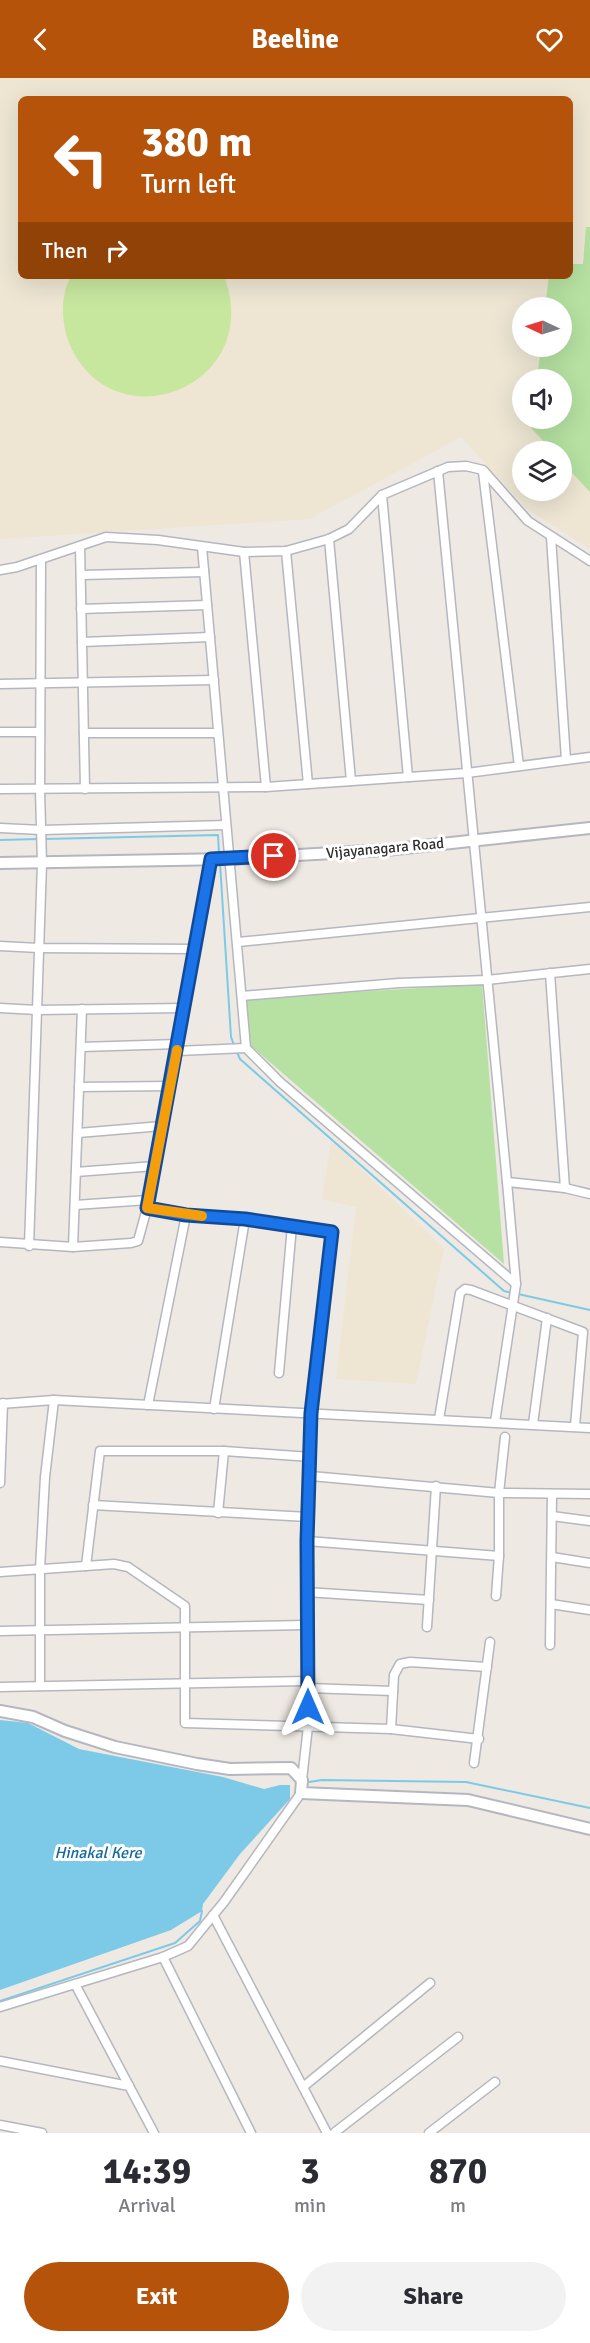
<!DOCTYPE html>
<html lang="en">
<head>
<meta charset="utf-8">
<style>
	body { margin:0; font-family:Signika,sans-serif; background:#f2f2f3; color:#2b2b33; height:100vh; display:flex; flex-direction:column; font-size:22px; white-space:nowrap }
	* { box-sizing:border-box; margin:0 }
	p { font-size:20px; color:#7c7c81 }
	.icon { flex:none; width:33px; height:33px; fill:none; stroke:currentColor; stroke-width:2; stroke-linecap:round; stroke-linejoin:round }
	.map { position:relative; height:2055px; overflow:hidden }
	.details { display:flex; flex-direction:column; background:#fff; flex:1 }
	.details>* { flex:none }
	.hud { position:absolute; left:18px; top:18px; width:555px; height:183px; border-radius:9px; box-shadow:0 6px 24px #0002; background:#b45309; color:#fff; overflow:hidden }
	.needle { width:39px; rotate:274deg }
	.controls { position:absolute; left:512px; top:219px; display:grid; gap:12px }
	.controls a { display:grid; place-items:center; width:60px; height:60px; border-radius:50%; background:#fff; box-shadow:0 6px 24px #0002; font-size:30px }
	.pin { position:absolute; display:grid; place-items:center; width:51px; height:51px; color:#fff; margin:-26px; border:3px solid #fff; border-radius:50%; box-shadow:0 2px 6px #0007 }
	.me { position:absolute; width:66px; margin:-33px; rotate:0deg; stroke-linejoin:round; filter:drop-shadow(0 0 4px #0008) }
	.turn { display:flex; align-items:center; gap:21px; height:126px; padding:0 24px; font-size:27px }
	.turn .icon { width:78px; height:78px; stroke-width:2.5 }
	.turn b { display:block; font-size:42px; line-height:51px }
	.then { display:flex; align-items:center; height:57px; padding:0 24px; background:#0003; gap:12px; font-size:22px }
	.eta { display:flex; justify-content:space-evenly; align-items:center; height:102px; text-align:center }
	.eta b { font-size:36px; font-weight:700; line-height:42px }
	.cta { display:flex; gap:12px; margin-top:auto; padding:12px 24px }
	.cta a { flex:1; height:69px; border-radius:36px; background:#b45309; color:#fff; font-size:24px; font-weight:700; line-height:69px; text-align:center }
	.cta a+a { background:#f2f2f3; color:#2b2b33 }
	header { display:flex; justify-content:space-between; align-items:center; height:78px; padding:0 24px; background:#b45309; color:#fff; font-size:27px; font-weight:700 }
	.map>svg:first-child { display:block }
</style>
</head>
<body>
<header><svg class="icon" aria-label="back" viewBox="0 0 24 24"><path d="M15 5l-7 7 7 7"/></svg>Beeline<svg class="icon" aria-label="heart" viewBox="0 0 24 24"><path d="M12 20l-8-8c-3-5 5-10 8-4 3-6 11-1 8 4z"/></svg></header>
<div class="map">
<svg width="590" height="2055" viewBox="0 0 590 2055">
	<rect width="100%" height="100%" fill="#eee9e2"/>
	<g fill="#eee6d3" fill-rule="evenodd">
		<path d="M0,0H590V471L528,432L461,359L310,441L0,461ZM21,21H570V198H21ZM522,230H561V268H522ZM522,302H561V340H522ZM522,374H561V412H522Z"/>
		<polygon points="331,1063 444,1170 416,1306 336,1301 356,1129 322,1121"/>
	</g>
	<g fill="#b6e1a2">
		<polygon points="586,149 590,149 590,414 561,383 561,374 553,373 531,350 533,341 561,340 561,302 537,301 541,269 561,268 561,230 545,229 549,198 570,198 570,186 583,186"/>
		<polygon points="482,906 504,1186 250,967 246,921"/>
	</g>
	<path fill="#c7e79f" d="M71,198H224C266,309 112,368 69,265C61,244 60,218 71,198Z"/>
	<polygon fill="#7ccae8" points="0,1642 28,1645 79,1671 223,1699 264,1711 280,1707 290,1707 290,1721 240,1776 203,1826 202,1833 171,1852 0,1912"/>
	<g fill="none" stroke-linecap="round" stroke-linejoin="round">
		<g stroke="#7ccae8" stroke-width="2">
			<polyline points="45,761 218,757 219,776"/>
			<polyline points="0,762 39,761"/>
			<polyline points="220,785 231,959 234,967"/>
			<polyline points="236,972 240,981 504,1213 512,1215"/>
			<polyline points="518,1216 590,1232"/>
			<polyline points="309,1704 322,1702 466,1704 590,1730"/>
			<polyline points="0,1923 175,1865 200,1843 202,1833"/>
		</g>
		<defs>
			<g id="minor">
				<polyline points="438,393 507,1104 565,1110 590,1116"/>
				<polyline points="483,394 519,688"/>
				<polyline points="382,417 408,699"/>
				<polyline points="551,459 566,682"/>
				<polyline points="329,461 351,703"/>
				<polyline points="80,468 85,711"/>
				<polyline points="202,469 246,970 280,1004 516,1206"/>
				<polyline points="286,473 308,706"/>
				<polyline points="244,474 266,709"/>
				<polyline points="0,492 17,489 106,459 158,462 244,474 286,473 329,461 349,451 382,417 448,389 466,388 483,392 528,443 590,483"/>
				<polyline points="81,497 204,494"/>
				<polyline points="81,531 207,527"/>
				<polyline points="82,564 210,559"/>
				<polyline points="0,606 214,602"/>
				<polyline points="0,654 40,654"/>
				<polyline points="84,655 217,655"/>
				<polyline points="0,711 266,709 467,695 590,679"/>
				<polyline points="0,750 42,752 226,747"/>
				<polyline points="238,864 590,829"/>
				<polyline points="0,868 39,870 195,871"/>
				<polyline points="550,895 565,1110"/>
				<polyline points="242,918 399,905 487,902 590,891"/>
				<polyline points="0,930 37,932 184,930"/>
				<polyline points="81,969 178,966"/>
				<polyline points="177,973 246,970"/>
				<polyline points="79,1009 170,1008"/>
				<polyline points="78,1055 162,1048"/>
				<polyline points="76,1094 155,1088"/>
				<polyline points="75,1127 148,1122"/>
				<polyline points="147,1130 186,1137 245,1141 332,1154 311,1335 306,1547 308,1648 302,1702"/>
				<polyline points="0,1164 73,1169 131,1165 138,1163 147,1130 178,966 211,781"/>
				<polyline points="29,1168 42,785 40,712 41,481"/>
				<polyline points="73,1169 82,931"/>
				<polyline points="279,1295 292,1148"/>
				<polyline points="0,1326 54,1322 590,1350"/>
				<polyline points="148,1327 186,1137"/>
				<polyline points="214,1331 245,1141"/>
				<polyline points="439,1341 460,1215 465,1211 471,1212 583,1254 575,1348"/>
				<polyline points="495,1344 516,1206 507,1104"/>
				<polyline points="533,1346 547,1240"/>
				<polyline points="311,1398 499,1415 590,1416"/>
				<polyline points="0,1405 3,1325"/>
				<polyline points="93,1427 308,1439"/>
				<polyline points="218,1435 224,1373"/>
				<polyline points="552,1438 590,1443"/>
				<polyline points="307,1463 499,1478"/>
				<polyline points="552,1479 590,1485"/>
				<polyline points="86,1488 100,1373 224,1373 311,1379"/>
				<polyline points="0,1494 114,1486 128,1489 185,1528 185,1645 391,1651 479,1661"/>
				<polyline points="306,1514 429,1522"/>
				<polyline points="496,1518 499,1478 499,1415 505,1359"/>
				<polyline points="551,1526 590,1532"/>
				<polyline points="427,1549 436,1408"/>
				<polyline points="0,1553 306,1547"/>
				<polyline points="550,1567 552,1416"/>
				<polyline points="40,1608 40,1491 45,1399 54,1322"/>
				<polyline points="0,1609 308,1603"/>
				<polyline points="308,1610 393,1613"/>
				<polyline points="391,1651 394,1597 400,1586 410,1584 487,1589"/>
				<polyline points="474,1685 490,1564"/>
				<polyline points="213,1837 327,2055"/>
				<polyline points="163,1879 188,1868 224,1824 301,1715"/>
				<polyline points="75,1906 154,2055"/>
				<polyline points="0,1929 163,1879 251,2055"/>
				<polyline points="0,1983 129,2008"/>
				<polyline points="303,2009 430,1905"/>
				<polyline points="0,2047 42,2055"/>
				<polyline points="334,2055 458,1959"/>
				<polyline points="429,2055 495,2004"/>
			</g>
			<g id="tertiary">
				<polyline points="0,785 229,781 386,772 590,750"/>
				<polyline points="0,1633 33,1639 65,1653 115,1669 197,1686 230,1691 291,1690 302,1702 301,1715 468,1722 590,1751"/>
			</g>
		</defs>
		<use href="#minor" stroke="#b5b7c0" stroke-width="11"/>
		<use href="#tertiary" stroke="#b5b7c0" stroke-width="14"/>
		<use href="#minor" stroke="#fff" stroke-width="8"/>
		<use href="#tertiary" stroke="#fff" stroke-width="10"/>
	</g>
	<g fill="none" stroke-linecap="round" stroke-linejoin="round">
		<defs>
			<polyline id="route" points="274,778 211,781 147,1130 186,1137 245,1141 332,1154 311,1335 307,1463 308,1629"/>
		</defs>
		<use href="#route" stroke="#114b97" stroke-width="15"/>
		<use href="#route" stroke="#1a73e8" stroke-width="10"/>
		<polyline stroke="#f59e0b" stroke-width="10" points="177,972 147,1130 202,1138"/>
	</g>
	<g text-anchor="middle" dominant-baseline="central" stroke-width="6" stroke-linejoin="round" paint-order="stroke">
		<g font-size="15" fill="#2e2e2e" stroke="#fff">
			<text transform="translate(385 770) rotate(-5)">Vijayanagara Road</text>
		</g>
		<g font-size="16" font-style="italic" fill="#166a9a" stroke="#fff">
			<text x="98" y="1775">Hinakal Kere</text>
		</g>
	</g>
</svg>
<div class="controls">
<a><svg class="needle" viewBox="-14 -14 28 28"><path d="M0-13l5 13h-10z" fill="#e53935"/><path d="M0 13l5-13h-10z" fill="#7c7c81"/></svg></a>
<a><svg class="icon" aria-label="sound" viewBox="0 0 24 24"><path d="M4 9h4l5-4v14l-5-4H4zM17 9q2 3 0 6"/></svg></a>
<a><svg class="icon" aria-label="layers" viewBox="0 0 24 24"><path d="M12 4l9 5-9 5-9-5zM3 14l9 5 9-5"/></svg></a>
</div>
<div class="pin" style="left:274px;top:778px;background:#d93025"><svg class="icon" aria-label="arrive" viewBox="0 0 24 24"><path d="M6 21V4h12l-3 4 3 4H6"/></svg></div>
<svg class="me" style="left:308px;top:1629px" viewBox="-20 -20 40 40"><path d="M0-17L14 15 0 8-14 15z" fill="#1a73e8" stroke="#fff" stroke-width="4"/></svg>
<div class="hud">
<div class="turn"><svg class="icon" aria-label="left" viewBox="0 0 24 24"><path d="M17 20v-9H6M10 6l-5 5 5 5"/></svg><div><b>380 m</b>Turn left</div></div>
<div class="then">Then<svg class="icon" aria-label="right" viewBox="0 0 24 24"><path d="M7 20v-9h11M14 6l5 5-5 5"/></svg></div>
</div>
</div>
<section class="details">
<div class="eta">
<div><b>14:39</b><p>Arrival</p></div>
<div><b>3</b><p>min</p></div>
<div><b>870</b><p>m</p></div>
</div>
<div class="cta"><a>Exit</a><a>Share</a></div>
</section>
</body>
</html>
